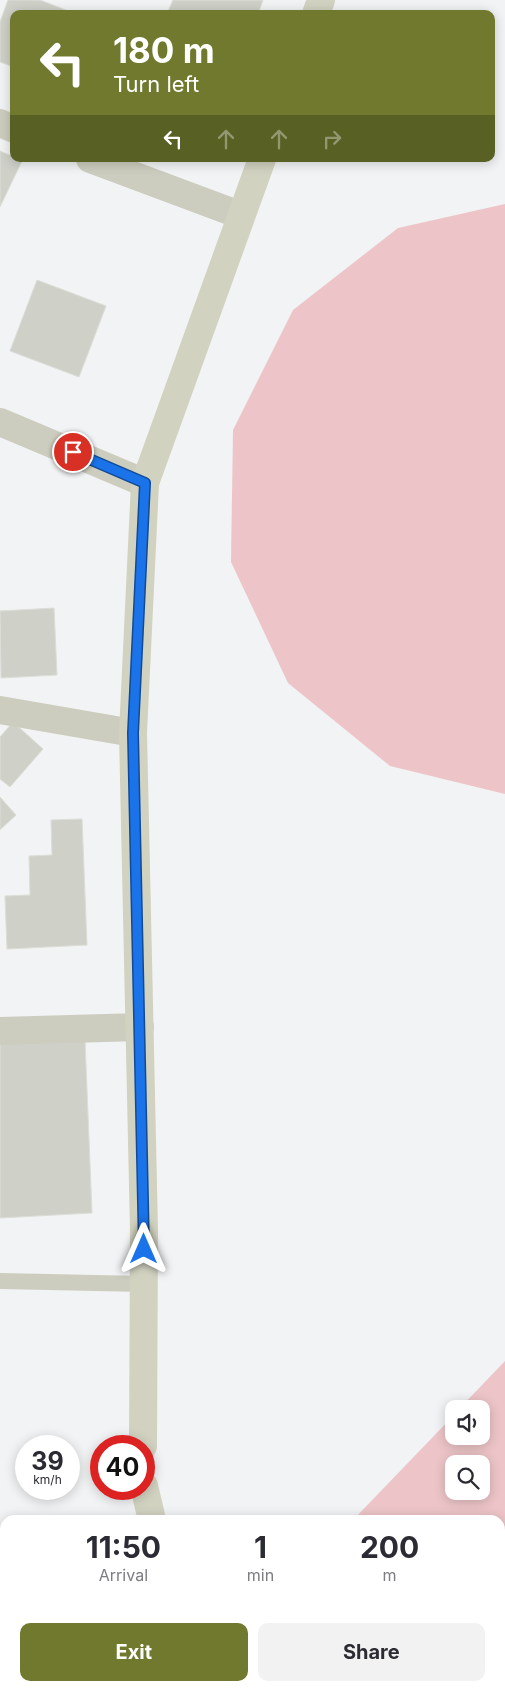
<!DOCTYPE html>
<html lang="en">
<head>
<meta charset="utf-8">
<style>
	body { margin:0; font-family:Inter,sans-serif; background:#f2f2f3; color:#2b2b33; height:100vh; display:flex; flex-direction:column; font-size:19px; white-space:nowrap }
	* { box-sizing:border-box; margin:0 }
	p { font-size:16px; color:#7c7c81 }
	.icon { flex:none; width:28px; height:28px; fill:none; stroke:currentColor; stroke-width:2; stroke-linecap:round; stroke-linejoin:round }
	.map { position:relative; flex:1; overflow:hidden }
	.drawer { position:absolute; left:0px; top:1515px; width:505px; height:176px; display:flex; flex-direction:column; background:#fff; border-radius:15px 15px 0 0; box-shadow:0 2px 12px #0003 }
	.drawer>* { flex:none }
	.hud { position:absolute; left:10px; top:10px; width:485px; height:152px; border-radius:10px; box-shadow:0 2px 12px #0003; background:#70792e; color:#fff; overflow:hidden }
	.tools { position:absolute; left:445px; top:1400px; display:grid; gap:10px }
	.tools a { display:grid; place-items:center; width:45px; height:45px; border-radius:10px; background:#fff; box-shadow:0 2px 12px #0003; font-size:25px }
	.speed { position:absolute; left:15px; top:1435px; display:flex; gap:10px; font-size:25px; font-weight:700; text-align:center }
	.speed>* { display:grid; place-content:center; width:65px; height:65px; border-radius:50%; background:#fff; box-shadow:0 2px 12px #0003; line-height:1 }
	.speed small { font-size:12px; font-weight:400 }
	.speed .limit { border:8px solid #d22; background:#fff; color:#111 }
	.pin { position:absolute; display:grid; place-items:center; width:42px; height:42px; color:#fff; margin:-21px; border:2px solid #fff; border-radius:50%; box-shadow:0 1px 5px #0007 }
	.me { position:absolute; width:55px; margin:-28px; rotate:0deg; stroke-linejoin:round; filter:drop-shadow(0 0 4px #0008) }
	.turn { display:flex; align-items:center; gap:18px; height:105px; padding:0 20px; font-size:22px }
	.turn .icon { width:65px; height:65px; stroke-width:2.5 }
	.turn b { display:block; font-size:35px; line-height:42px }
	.lanes { display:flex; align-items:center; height:48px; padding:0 20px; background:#0003; justify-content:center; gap:25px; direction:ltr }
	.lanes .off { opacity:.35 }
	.eta { display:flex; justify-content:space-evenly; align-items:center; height:85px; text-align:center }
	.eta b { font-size:30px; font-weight:700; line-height:35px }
	.button { display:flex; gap:10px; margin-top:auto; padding:10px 20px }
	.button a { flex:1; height:58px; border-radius:10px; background:#70792e; color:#fff; font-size:20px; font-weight:700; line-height:58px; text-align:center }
	.button a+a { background:#f2f2f3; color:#2b2b33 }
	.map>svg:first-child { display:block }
</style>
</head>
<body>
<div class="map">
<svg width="505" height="1691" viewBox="0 0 505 1691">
	<rect width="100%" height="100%" fill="#f2f3f4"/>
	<g fill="#edc5c8" fill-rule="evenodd">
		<polygon points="505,204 505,794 390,766 288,683 231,562 233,430 293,310 398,228"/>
		<path d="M505,1361V1691H190L195,1686H500V1520H353L454,1415V1436H481V1409H459ZM454,1464H481V1491H454Z"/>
	</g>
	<g fill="#cfd1c9" stroke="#dbddd7">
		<polygon points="8,0 40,0 76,14 14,14 14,67 0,62 0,22"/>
		<polygon points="173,0 263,0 258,14 167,14"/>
		<polygon points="0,151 14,157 14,159 22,161 0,207"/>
		<polygon points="37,280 106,306 79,377 10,351"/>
		<polygon points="54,608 57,675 1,678 0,611"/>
		<polygon points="13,722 43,749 10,787 0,779 0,737"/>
		<polygon points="0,797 16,815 0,830"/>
		<polygon points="82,819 87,945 7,949 5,896 30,895 29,856 52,855 51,820"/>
		<polygon points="85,1040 92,1213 0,1218 0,1044"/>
		<polygon points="5,1527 5,1574 0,1579 0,1532"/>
		<polygon points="5,1579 5,1619 0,1624 0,1584"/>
		<polygon points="5,1625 5,1680 0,1686 0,1630"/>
		<polygon points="7,1686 32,1686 37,1691 2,1691"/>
		<polygon points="38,1686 87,1686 83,1691 43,1691"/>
	</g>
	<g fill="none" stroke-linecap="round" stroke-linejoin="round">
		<polyline stroke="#cdcdbf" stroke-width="16" points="0,1281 143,1284"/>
		<g stroke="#cdcdbf" stroke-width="28">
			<polyline points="0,123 14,129"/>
			<polyline points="90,159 240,215"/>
			<polyline points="0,422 145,483"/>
			<polyline points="0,710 133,733"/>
			<polyline points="0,1031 140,1027"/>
		</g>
		<g stroke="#d1d2c0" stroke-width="28">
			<polyline points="316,14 321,0"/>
			<polyline points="143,1446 144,1231 133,733 145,483 262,159"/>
			<polyline points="144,1486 152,1520"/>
			<polyline points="120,1691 122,1686"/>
		</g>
	</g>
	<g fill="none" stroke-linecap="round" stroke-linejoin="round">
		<defs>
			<polyline id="route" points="73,452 145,483 133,733 144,1249"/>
		</defs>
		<use href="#route" stroke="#114b97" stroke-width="12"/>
		<use href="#route" stroke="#1a73e8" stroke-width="9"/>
	</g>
</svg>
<div class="tools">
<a><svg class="icon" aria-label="sound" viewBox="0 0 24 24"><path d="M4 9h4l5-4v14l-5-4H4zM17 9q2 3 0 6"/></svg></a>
<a><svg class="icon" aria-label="search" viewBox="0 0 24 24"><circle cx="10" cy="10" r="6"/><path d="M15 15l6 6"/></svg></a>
</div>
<div class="speed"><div>39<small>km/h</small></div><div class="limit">40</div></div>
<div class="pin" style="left:73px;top:452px;background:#d93025"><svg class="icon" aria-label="arrive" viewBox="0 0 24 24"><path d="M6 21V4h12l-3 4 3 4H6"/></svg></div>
<svg class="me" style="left:144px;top:1249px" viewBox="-20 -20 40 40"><path d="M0-17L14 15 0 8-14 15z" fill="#1a73e8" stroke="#fff" stroke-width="4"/></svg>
<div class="hud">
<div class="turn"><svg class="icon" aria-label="left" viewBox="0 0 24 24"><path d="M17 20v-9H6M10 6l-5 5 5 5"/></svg><div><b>180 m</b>Turn left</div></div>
<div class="lanes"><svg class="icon" aria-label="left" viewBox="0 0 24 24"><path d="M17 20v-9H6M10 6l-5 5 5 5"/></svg><svg class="icon off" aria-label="ahead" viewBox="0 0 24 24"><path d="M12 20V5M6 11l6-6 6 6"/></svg><svg class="icon off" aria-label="ahead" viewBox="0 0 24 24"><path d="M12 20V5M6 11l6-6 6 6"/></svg><svg class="icon off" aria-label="right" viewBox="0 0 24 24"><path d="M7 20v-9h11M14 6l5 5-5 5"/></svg></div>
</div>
<section class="drawer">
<div class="eta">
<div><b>11:50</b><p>Arrival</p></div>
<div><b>1</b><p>min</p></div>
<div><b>200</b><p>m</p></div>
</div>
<div class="button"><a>Exit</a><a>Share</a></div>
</section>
</div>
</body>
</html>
